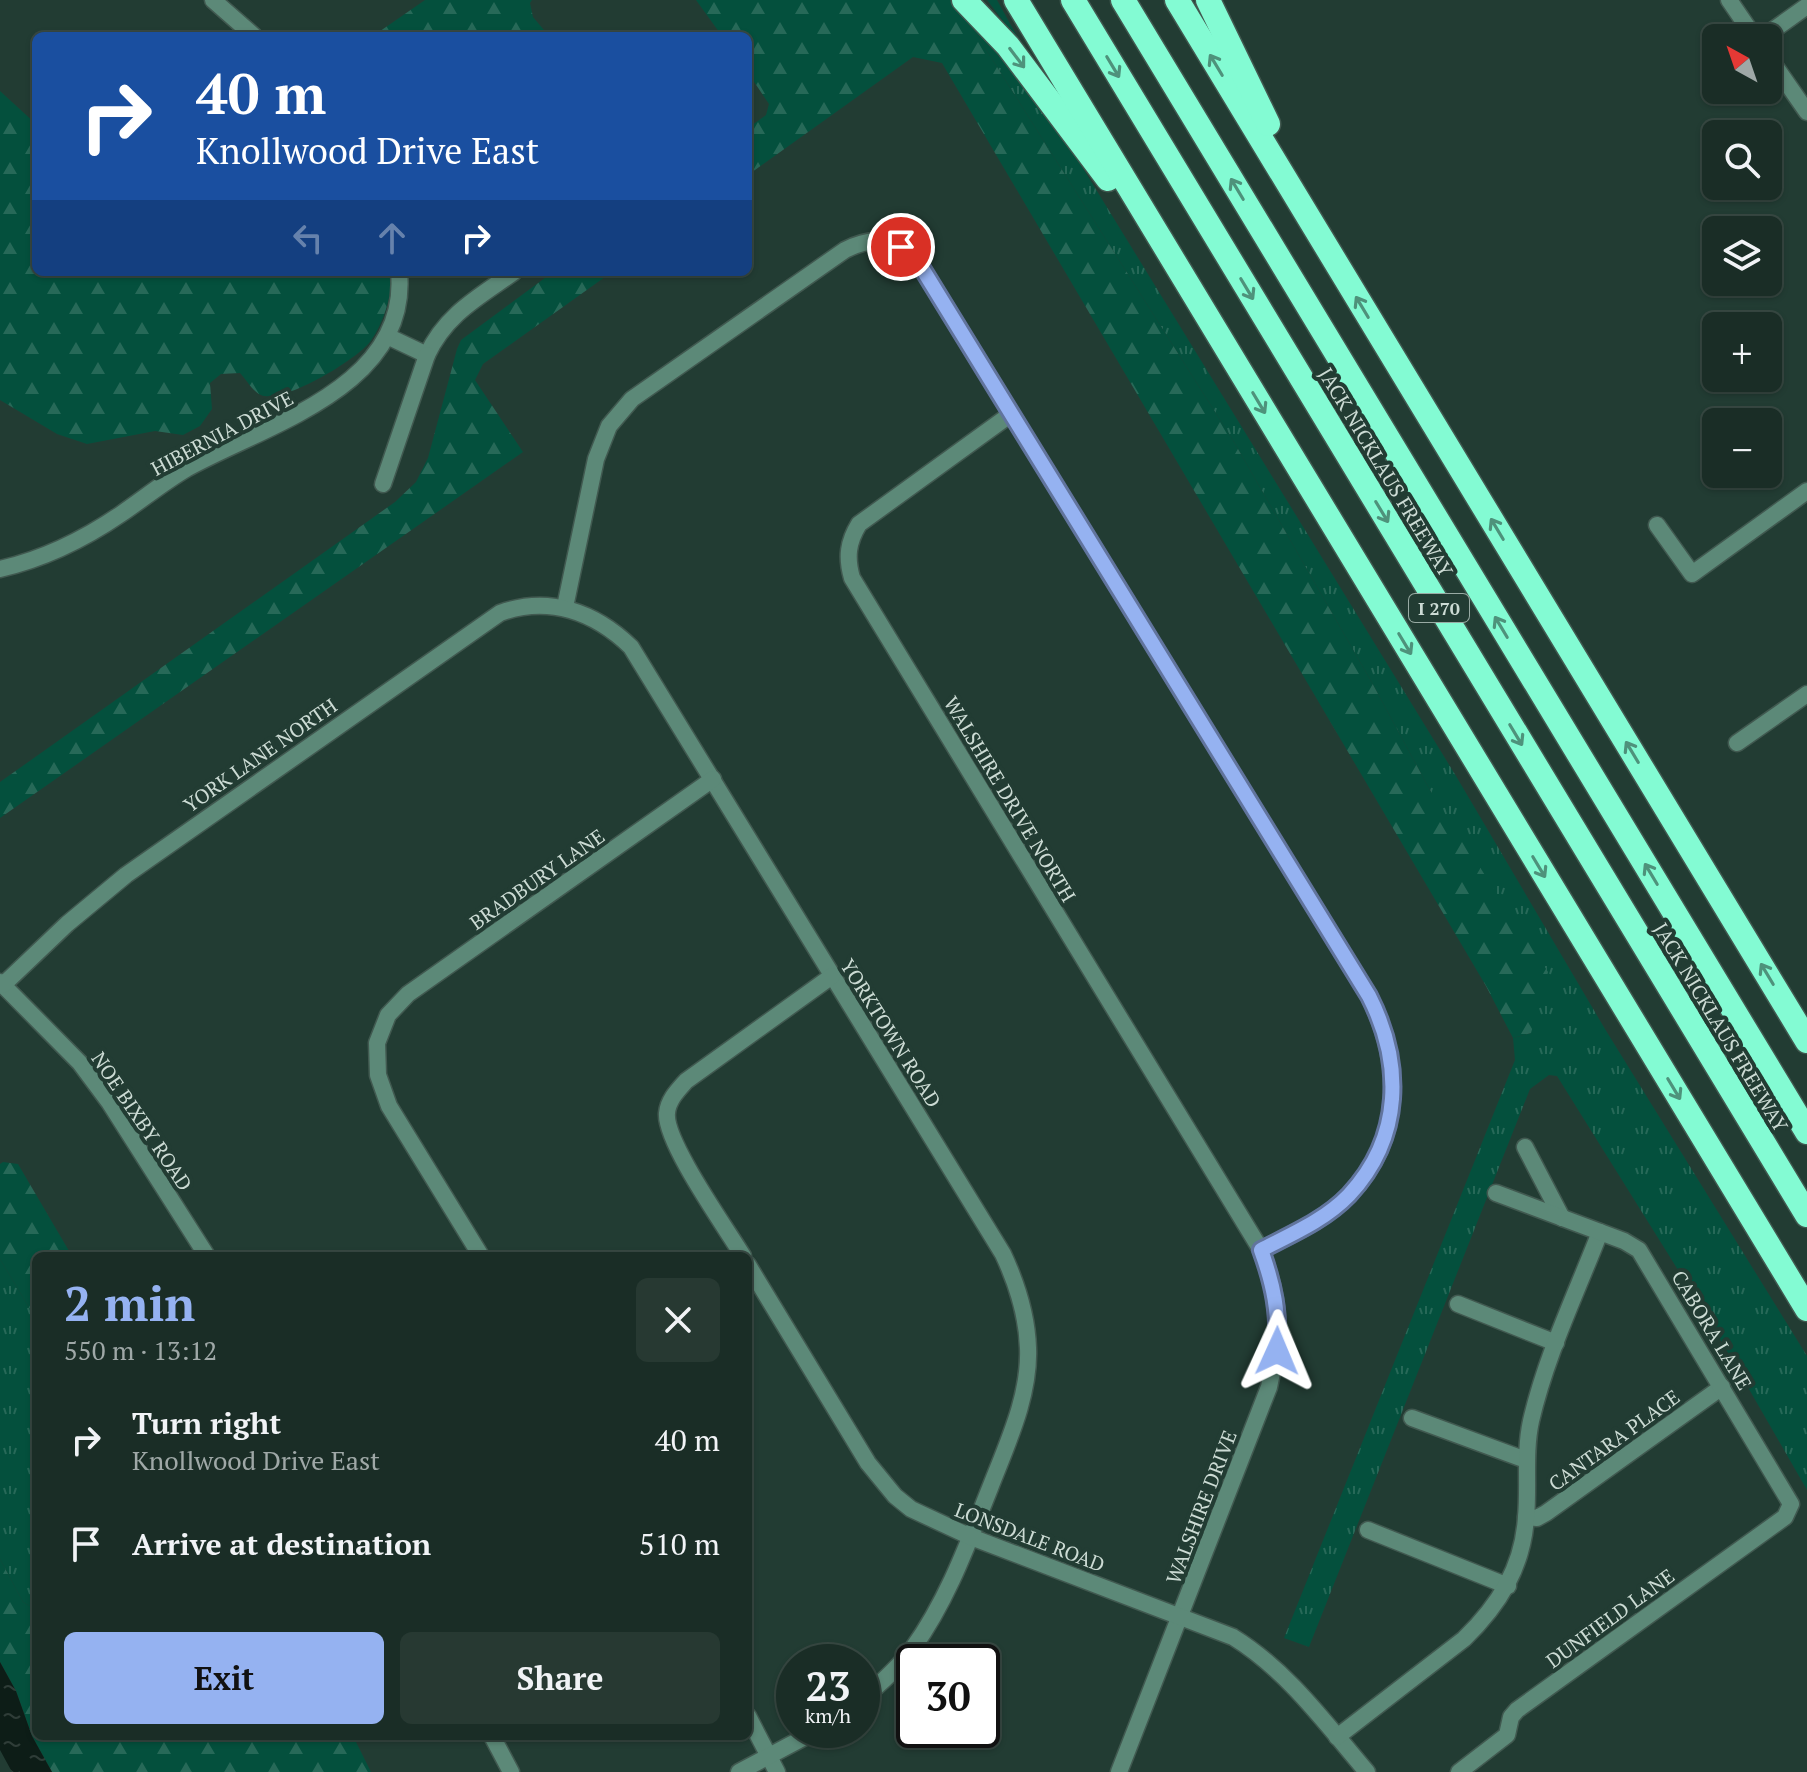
<!DOCTYPE html>
<html lang="en">
<head>
<meta charset="utf-8">
<style>
	body { margin:0; font-family:"PT Serif",serif; background:#273932; color:#f1f3f6; height:100vh; display:flex; flex-direction:column; font-size:30px; white-space:nowrap }
	* { box-sizing:border-box; margin:0 }
	p { font-size:26px; color:#9fa8a7 }
	.icon { flex:none; width:44px; height:44px; fill:none; stroke:currentColor; stroke-width:2; stroke-linecap:round; stroke-linejoin:round }
	.map { position:relative; flex:1; overflow:hidden }
	.panel { position:absolute; left:32px; top:1252px; width:720px; height:488px; display:flex; flex-direction:column; background:#1a2d26; border-radius:12px; box-shadow:0 2px 6px #0004,0 0 0 2px #384943 }
	.panel>* { flex:none }
	.top-card { position:absolute; left:32px; top:32px; width:720px; height:244px; border-radius:12px; box-shadow:0 2px 6px #0004,0 0 0 2px #384943; background:#1a4fa0; color:#fff; overflow:hidden }
	.needle { width:52px; rotate:320deg }
	.fabs { position:absolute; left:1702px; top:24px; display:grid; gap:16px }
	.fabs a { display:grid; place-items:center; width:80px; height:80px; border-radius:12px; background:#1a2d26; box-shadow:0 2px 6px #0004,0 0 0 2px #384943; font-size:40px }
	.speed { position:absolute; left:776px; top:1644px; display:flex; gap:16px; font-size:40px; font-weight:700; text-align:center }
	.speed>* { display:grid; place-content:center; width:104px; height:104px; border-radius:50%; background:#1a2d26; box-shadow:0 2px 6px #0004,0 0 0 2px #384943; line-height:1 }
	.speed small { font-size:20px; font-weight:400 }
	.speed .limit { border:4px solid #111; border-radius:12px; background:#fff; color:#111 }
	.pin { position:absolute; display:grid; place-items:center; width:68px; height:68px; color:#fff; margin:-34px; border:4px solid #fff; border-radius:50%; box-shadow:0 2px 8px #0007 }
	.me { position:absolute; width:88px; margin:-44px; rotate:1deg; stroke-linejoin:round; filter:drop-shadow(0 0 6px #0008) }
	.turn { display:flex; align-items:center; gap:28px; height:168px; padding:0 32px; font-size:36px }
	.turn .icon { width:104px; height:104px; stroke-width:2.5 }
	.turn b { display:block; font-size:56px; line-height:68px }
	.lanes { display:flex; align-items:center; height:76px; padding:0 32px; background:#0003; justify-content:center; gap:40px; direction:ltr }
	.lanes .off { opacity:.35 }
	.round { display:grid; place-items:center; flex:none; width:84px; height:84px; border-radius:12px; background:#273932 }
	.overview { display:flex; align-items:center; justify-content:space-between; height:136px; padding:0 32px }
	h1 { font-size:48px; font-weight:700; line-height:60px; color:#95b2f1 }
	.cta { display:flex; gap:16px; margin-top:auto; padding:16px 32px }
	.cta a { flex:1; height:92px; border-radius:12px; background:#95b2f1; color:#111; font-size:32px; font-weight:700; line-height:92px; text-align:center }
	.cta a+a { background:#273932; color:#f1f3f6 }
	ul { padding:0; list-style:none }
	li { display:flex; align-items:center; gap:24px; height:104px; padding:0 32px }
	li div { flex:1 }
	li b { display:block; font-size:30px }
	li em { font-style:normal }
	.map>svg:first-child { display:block }
</style>
</head>
<body>
<div class="map">
<svg width="1807" height="1772" viewBox="0 0 1807 1772">
	<defs>
		<pattern id="grass-tufts" width="24" height="20" patternUnits="userSpaceOnUse" patternTransform="scale(2)"><rect width="24" height="20" fill="#04503d"/><path d="M3 7l-1-3M5 7V3M7 7l1-3M15 17l-1-3M17 17v-4M19 17l1-3" fill="none" stroke="#276958"/></pattern>
		<pattern id="forest-firs" width="22" height="20" patternUnits="userSpaceOnUse" patternTransform="scale(2)"><rect width="22" height="20" fill="#04503d"/><path d="M5 1l3.5 6h-7zM16 11l3.5 6h-7z" fill="#276958"/></pattern>
		<pattern id="water-ripples" width="26" height="14" patternUnits="userSpaceOnUse" patternTransform="scale(2)"><rect width="26" height="14" fill="#0d1d17"/><path d="M2 4q2-2 4 0t4 0M15 11q2-2 4 0t4 0" fill="none" stroke="#2f3d38"/></pattern>
	</defs>
	<rect width="100%" height="100%" fill="#223c33"/>
	<g fill="url(#grass-tufts)">
		<polygon points="950,0 963,0 1054,121 1456,776 1605,1029 1807,1356 1807,1490 1708,1318 1557,1076 1549,1075 1530,1089 1309,1647 1284,1638 1515,1060 1513,1038 1531,1033 1431,792 1371,681 1234,442 968,21"/>
		<polygon points="987,0 997,0 1023,47"/>
		<polygon points="0,1259 36,1319 36,1610 23,1602 0,1559"/>
	</g>
	<g fill="url(#forest-firs)">
		<polygon points="425,0 532,0 530,3 533,17 549,36 373,36"/>
		<polygon points="696,0 950,0 968,21 1234,442 1371,681 1431,792 1548,972 1531,1033 1513,1038 1486,986 942,63 913,57 748,175 748,128 766,115 769,104 748,73 748,36 722,36"/>
		<path d="M0,91L36,124V272H392C392,295 384,323 370,342C356,360 282,405 261,395C253,392 246,379 240,373L221,374L210,383L212,409L200,426L183,435L155,431L87,444L57,434L0,400Z"/>
		<polygon points="553,272 612,272 483,364 475,380 523,452 0,818 0,782 395,502 416,482 428,458 457,349 461,340"/>
		<polygon points="3,1162 18,1164 72,1256 36,1256 36,1319 0,1259 0,1164"/>
		<polygon points="0,1559 23,1602 36,1610 36,1736 353,1736 371,1772 52,1772 32,1736 16,1691 0,1662"/>
	</g>
	<polygon fill="url(#water-ripples)" points="0,1662 16,1691 32,1736 52,1772 12,1772 0,1750"/>
	<g fill="none" stroke-linecap="round" stroke-linejoin="round">
		<defs>
			<g id="minor">
				<polyline points="213,0 254,36"/>
				<polyline points="1729,0 1755,38"/>
				<polyline points="1762,38 1807,6"/>
				<polyline points="1768,56 1807,112"/>
				<path d="M387,336L427,355C446,314 479,297 514,272"/>
				<path d="M1011,414L859,524C848,542 846,557 852,578L1261,1250C1281,1303 1281,1332 1269,1387L1119,1772"/>
				<polyline points="383,484 427,355"/>
				<polyline points="1657,525 1692,574 1807,491"/>
				<path d="M0,569C44,559 83,540 121,514C143,499 164,482 186,469C265,425 410,387 399,272"/>
				<path d="M565,607L596,459L609,426L632,399L845,250C874,235 899,239 920,265L1369,996C1402,1063 1404,1137 1349,1195C1325,1220 1292,1234 1261,1250"/>
				<polyline points="1737,743 1807,694"/>
				<polyline points="0,982 80,1063 109,1102 207,1256"/>
				<path d="M3,985L67,924L126,875L500,613C549,595 595,612 631,647L1003,1254C1017,1284 1027,1314 1028,1348C1030,1396 1007,1444 990,1488C968,1543 948,1599 913,1648C899,1668 880,1683 862,1700"/>
				<polyline points="1525,1147 1562,1218"/>
				<polyline points="481,1256 389,1106 378,1075 377,1043 388,1015 408,994 713,779"/>
				<path d="M743,1256C726,1228 664,1141 667,1113C668,1100 678,1090 686,1081L832,976"/>
				<path d="M748,1265L868,1463L895,1496L911,1509L971,1537L1233,1637C1288,1671 1326,1724 1367,1772"/>
				<polyline points="1458,1304 1556,1343"/>
				<polyline points="1412,1418 1526,1460"/>
				<polyline points="1526,1517 1537,1518 1546,1513 1722,1387"/>
				<polyline points="1368,1530 1508,1586"/>
				<polyline points="748,1716 777,1772"/>
				<polyline points="492,1736 511,1772"/>
				<path d="M1337,1737L1464,1639C1499,1605 1523,1567 1526,1517C1529,1485 1524,1453 1531,1421C1546,1356 1576,1294 1600,1232"/>
				<polyline points="739,1772 818,1730"/>
				<polyline points="1459,1772 1507,1735 1511,1717 1517,1710 1785,1517 1791,1504 1639,1250 1624,1241 1496,1193"/>
			</g>
			<g id="highway">
				<polyline points="964,0 1008,46 1108,179"/>
				<polyline points="1016,0 1807,1309"/>
				<polyline points="1073,0 1807,1215"/>
				<polyline points="1123,0 1807,1132"/>
				<polyline points="1177,0 1807,1041"/>
				<polyline points="1208,0 1268,124"/>
			</g>
		</defs>
		<use href="#minor" stroke="#415950" stroke-width="19"/>
		<use href="#highway" stroke="#415950" stroke-width="27"/>
		<use href="#minor" stroke="#5c8978" stroke-width="16"/>
		<use href="#highway" stroke="#83fbd3" stroke-width="24"/>
	</g>
	<defs><path id="oneway-shaft" d="M-6 0H5M1.5-3L5.5 0L1.5 3" fill="none" stroke-width="1.6" stroke-linecap="round" stroke-linejoin="round" transform="scale(2)"/></defs>
	<g stroke="#4e927b">
		<use href="#oneway-shaft" transform="translate(1017 58) rotate(53)"/>
		<use href="#oneway-shaft" transform="translate(1216 65) rotate(-121)"/>
		<use href="#oneway-shaft" transform="translate(1113 67) rotate(59)"/>
		<use href="#oneway-shaft" transform="translate(1237 189) rotate(-121)"/>
		<use href="#oneway-shaft" transform="translate(1247 289) rotate(59)"/>
		<use href="#oneway-shaft" transform="translate(1362 307) rotate(-121)"/>
		<use href="#oneway-shaft" transform="translate(1259 403) rotate(59)"/>
		<use href="#oneway-shaft" transform="translate(1382 512) rotate(59)"/>
		<use href="#oneway-shaft" transform="translate(1497 529) rotate(-121)"/>
		<use href="#oneway-shaft" transform="translate(1501 627) rotate(-121)"/>
		<use href="#oneway-shaft" transform="translate(1405 644) rotate(59)"/>
		<use href="#oneway-shaft" transform="translate(1516 735) rotate(59)"/>
		<use href="#oneway-shaft" transform="translate(1632 752) rotate(-121)"/>
		<use href="#oneway-shaft" transform="translate(1539 867) rotate(59)"/>
		<use href="#oneway-shaft" transform="translate(1651 874) rotate(-121)"/>
		<use href="#oneway-shaft" transform="translate(1767 974) rotate(-121)"/>
		<use href="#oneway-shaft" transform="translate(1674 1089) rotate(59)"/>
	</g>
	<g fill="none" stroke-linecap="round" stroke-linejoin="round">
		<defs>
			<path id="route" d="M901,247L920,265L1369,996C1403,1063 1403,1137 1349,1195C1325,1220 1292,1234 1261,1250C1274,1286 1279,1312 1277,1351"/>
		</defs>
		<use href="#route" stroke="#61749d" stroke-width="20"/>
		<use href="#route" stroke="#95b2f1" stroke-width="14"/>
	</g>
	<g text-anchor="middle" dominant-baseline="central" stroke-width="8" stroke-linejoin="round" paint-order="stroke">
		<rect fill="#223c33" stroke="#99aba4" stroke-width="2" x="1409" y="594" width="60" height="28" rx="6"/>
		<g font-size="18" font-weight="bold" fill="#ccdbd4">
			<text x="1439" y="608">I 270</text>
		</g>
		<g font-size="20" fill="#ccdbd4" stroke="#223c33">
			<text transform="translate(222 433) rotate(-28)">HIBERNIA DRIVE</text>
			<text transform="translate(1386 472) rotate(59)">JACK NICKLAUS FREEWAY</text>
			<text transform="translate(260 755) rotate(-35)">YORK LANE NORTH</text>
			<text transform="translate(1010 799) rotate(59)">WALSHIRE DRIVE NORTH</text>
			<text transform="translate(537 879) rotate(-35)">BRADBURY LANE</text>
			<text transform="translate(1721 1027) rotate(59)">JACK NICKLAUS FREEWAY</text>
			<text transform="translate(891 1033) rotate(58)">YORKTOWN ROAD</text>
			<text transform="translate(142 1121) rotate(56)">NOE BIXBY ROAD</text>
			<text transform="translate(1712 1330) rotate(59)">CABORA LANE</text>
			<text transform="translate(1614 1440) rotate(-36)">CANTARA PLACE</text>
			<text transform="translate(1201 1507) rotate(-69)">WALSHIRE DRIVE</text>
			<text transform="translate(1030 1537) rotate(21)">LONSDALE ROAD</text>
			<text transform="translate(1610 1618) rotate(-36)">DUNFIELD LANE</text>
		</g>
	</g>
</svg>
<div class="fabs">
<a><svg class="needle" viewBox="-14 -14 28 28"><path d="M0-13l5 13h-10z" fill="#e53935"/><path d="M0 13l5-13h-10z" fill="#9fa8a7"/></svg></a>
<a><svg class="icon" aria-label="search" viewBox="0 0 24 24"><circle cx="10" cy="10" r="6"/><path d="M15 15l6 6"/></svg></a>
<a><svg class="icon" aria-label="layers" viewBox="0 0 24 24"><path d="M12 4l9 5-9 5-9-5zM3 14l9 5 9-5"/></svg></a>
<a>+</a>
<a>−</a>
</div>
<div class="speed"><div>23<small>km/h</small></div><div class="limit">30</div></div>
<div class="pin" style="left:901px;top:247px;background:#d93025"><svg class="icon" aria-label="arrive" viewBox="0 0 24 24"><path d="M6 21V4h12l-3 4 3 4H6"/></svg></div>
<svg class="me" style="left:1277px;top:1351px" viewBox="-20 -20 40 40"><path d="M0-17L14 15 0 8-14 15z" fill="#95b2f1" stroke="#fff" stroke-width="4"/></svg>
<div class="top-card">
<div class="turn"><svg class="icon" aria-label="right" viewBox="0 0 24 24"><path d="M7 20v-9h11M14 6l5 5-5 5"/></svg><div><b>40 m</b>Knollwood Drive East</div></div>
<div class="lanes"><svg class="icon off" aria-label="left" viewBox="0 0 24 24"><path d="M17 20v-9H6M10 6l-5 5 5 5"/></svg><svg class="icon off" aria-label="ahead" viewBox="0 0 24 24"><path d="M12 20V5M6 11l6-6 6 6"/></svg><svg class="icon" aria-label="right" viewBox="0 0 24 24"><path d="M7 20v-9h11M14 6l5 5-5 5"/></svg></div>
</div>
<section class="panel">
<div class="overview"><div><h1>2 min</h1><p>550 m · 13:12</p></div><a class="round"><svg class="icon" aria-label="close" viewBox="0 0 24 24"><path d="M6 6l12 12M18 6L6 18"/></svg></a></div>
<ul>
<li><svg class="icon" aria-label="right" viewBox="0 0 24 24"><path d="M7 20v-9h11M14 6l5 5-5 5"/></svg><div><b>Turn right</b><p>Knollwood Drive East</p></div><em>40 m</em></li>
<li><svg class="icon" aria-label="arrive" viewBox="0 0 24 24"><path d="M6 21V4h12l-3 4 3 4H6"/></svg><div><b>Arrive at destination</b></div><em>510 m</em></li>
</ul>
<div class="cta"><a>Exit</a><a>Share</a></div>
</section>
</div>
</body>
</html>
